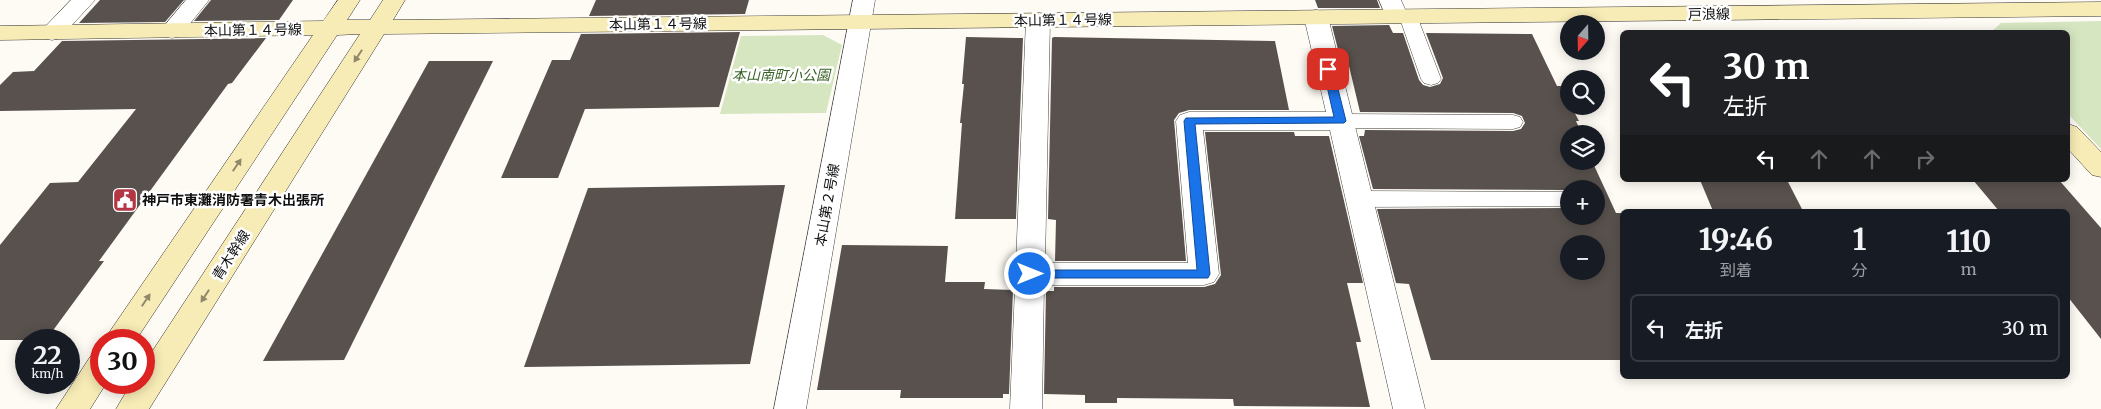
<!DOCTYPE html>
<html lang="ja">
<head>
<meta charset="utf-8">
<style>
	body { margin:0; font-family:Merriweather,"Noto Sans JP",serif; background:#242831; color:#f1f3f6; height:100vh; display:flex; flex-direction:column; font-size:19px; white-space:nowrap }
	* { box-sizing:border-box; margin:0 }
	p { font-size:16px; color:#9ea1a6 }
	.icon { flex:none; width:28px; height:28px; fill:none; stroke:currentColor; stroke-width:2; stroke-linecap:round; stroke-linejoin:round }
	.map { position:relative; flex:1; overflow:hidden }
	.side { position:absolute; left:1620px; top:209px; width:450px; height:170px; display:flex; flex-direction:column; background:#171b24; border-radius:8px; box-shadow:0 2px 12px #0003 }
	.side>* { flex:none }
	.banner { position:absolute; left:1620px; top:30px; width:450px; height:152px; border-radius:8px; box-shadow:0 2px 12px #0003; background:#202124; color:#fff; overflow:hidden }
	.needle { width:32px; rotate:200deg }
	.buttons { position:absolute; left:1560px; top:15px; display:grid; gap:10px }
	.buttons a { display:grid; place-items:center; width:45px; height:45px; border-radius:50%; background:#171b24; box-shadow:0 2px 12px #0003; font-size:25px }
	.speed { position:absolute; left:15px; top:329px; display:flex; gap:10px; font-size:25px; font-weight:700; text-align:center }
	.speed>* { display:grid; place-content:center; width:65px; height:65px; border-radius:50%; background:#171b24; box-shadow:0 2px 12px #0003; line-height:1 }
	.speed small { font-size:12px; font-weight:400 }
	.speed .limit { border:8px solid #d22; background:#fff; color:#111 }
	.pin { position:absolute; display:grid; place-items:center; width:42px; height:42px; color:#fff; margin:-21px; border-radius:10px; box-shadow:0 2px 8px #0006 }
	.me { position:absolute; width:55px; margin:-28px; rotate:90deg; stroke-linejoin:round; filter:drop-shadow(0 0 4px #0008) }
	.turn { display:flex; align-items:center; gap:18px; height:105px; padding:0 20px; font-size:22px }
	.turn .icon { width:65px; height:65px; stroke-width:2.5 }
	.turn b { display:block; font-size:35px; line-height:42px }
	.lanes { display:flex; align-items:center; height:48px; padding:0 20px; background:#0003; justify-content:center; gap:25px; direction:ltr }
	.lanes .off { opacity:.35 }
	.eta { display:flex; justify-content:space-evenly; align-items:center; height:85px; text-align:center }
	.eta b { font-size:30px; font-weight:700; line-height:35px }
	ul { padding:0; list-style:none }
	li { display:flex; align-items:center; gap:15px; height:68px; margin:0 10px 8px; padding:0 10px; border:2px solid #363941; border-radius:8px }
	li div { flex:1 }
	li b { display:block; font-size:19px }
	li em { font-style:normal }
	.map>svg:first-child { display:block }
</style>
</head>
<body>
<div class="map">
<svg width="2101" height="409" viewBox="0 0 2101 409">
	<rect width="100%" height="100%" fill="#fefbf4"/>
	<g fill="#d6e6c0">
		<polygon points="2101,21 2101,149 2068,114 2068,32 1991,32 2001,23"/>
		<polygon points="823,35 842,45 826,113 720,114 741,36"/>
	</g>
	<g fill="#58514d" fill-rule="evenodd">
		<polygon points="100,0 184,0 165,22 79,23"/>
		<polygon points="211,0 293,0 279,20 194,21"/>
		<polygon points="596,0 749,0 745,14 589,16"/>
		<polygon points="1315,0 1377,0 1380,8 1318,8"/>
		<path d="M1389,25L1393,33H1403L1419,80L1423,85L1430,87L1440,84L1443,78L1426,33L1532,34L1557,86H1562L1569,101V106H1571L1579,121H1576L1582,134H1569V161H1592L1616,213H1622V360H1431L1409,284L1396,283L1377,209L1569,208V216H1596V189H1569V192L1564,190L1373,189L1359,136H1364L1365,130L1513,131L1521,129L1525,123L1522,116L1513,113L1360,112L1349,66L1342,65L1332,26ZM1569,244H1596V271H1569Z"/>
		<polygon points="740,32 719,107 585,109 558,178 501,178 552,60 570,60 581,34"/>
		<polygon points="966,37 1023,38 1016,219 955,219 962,123 960,123 964,84 962,84"/>
		<polygon points="1054,37 1275,41 1289,110 1189,110 1179,113 1174,120 1186,261 1055,261 1056,220 1048,219 1052,38"/>
		<polygon points="266,38 232,83 228,84 99,261 104,261 46,340 0,340 0,245 50,183 78,182 136,109 0,111 0,85 13,72 34,71 62,41"/>
		<polygon points="429,61 493,61 344,360 263,361"/>
		<polygon points="1205,132 1294,132 1295,136 1329,136 1363,283 1347,283 1361,342 1356,342 1370,407 1234,406 1233,399 1117,398 1117,403 1085,403 1085,395 1044,394 1046,291 1054,291 1054,287 1204,287 1215,284 1221,275"/>
		<polygon points="1700,180 1787,180 1803,211 1713,211"/>
		<polygon points="1973,180 2059,180 2101,228 2101,339 2068,297 2068,211 1999,211"/>
		<polygon points="785,185 750,364 524,367 588,188"/>
		<polygon points="842,245 948,246 945,282 985,282 984,289 1013,290 1009,394 1003,394 1003,398 900,398 901,390 817,390"/>
	</g>
	<g fill="none" stroke-linecap="round" stroke-linejoin="round">
		<defs>
			<g id="lane">
				<polygon points="1408,11 1414,12 1417,16 1441,79 1438,83 1431,85 1424,83 1421,79 1399,16 1402,12"/>
				<polygon points="1341,114 1513,115 1520,117 1523,122 1520,127 1513,129 1341,128 1334,126 1331,121 1334,116"/>
				<polygon points="1359,191 1564,192 1569,194 1569,206 1359,207 1352,204 1348,199 1352,194"/>
			</g>
			<g id="street">
				<polygon points="71,0 95,0 60,38 52,40 44,38 40,33 44,28"/>
				<polygon points="186,0 209,0 180,36 172,38 164,36 160,31"/>
				<polygon points="853,0 875,0 806,409 774,409"/>
				<polygon points="1379,0 1401,0 1408,16 1404,21 1396,23 1388,21"/>
				<polygon points="1316,10 1324,12 1328,17 1425,409 1393,409 1330,130 1203,130 1219,274 1214,282 1204,285 1044,285 1042,409 1010,409 1026,20 1030,15 1038,13 1046,15 1050,20 1045,263 1188,263 1176,121 1180,115 1189,112 1326,112 1304,17 1308,12"/>
			</g>
			<g id="secondary">
				<polygon points="338,0 360,0 347,20 370,20 383,0 405,0 393,20 2101,2 2101,16 384,34 149,409 116,409 132,382 144,382 144,364 360,34 337,35 136,340 104,340 313,35 0,40 0,26 323,21"/>
				<polygon points="2068,124 2077,127 2101,152 2101,177 2092,175 2068,149"/>
				<polygon points="101,353 101,382 107,382 90,409 56,409 90,357"/>
			</g>
		</defs>
		<use href="#lane" stroke="#434343" stroke-width="1"/>
		<use href="#street" stroke="#434343" stroke-width="1"/>
		<use href="#secondary" stroke="#323232" stroke-width="1"/>
		<use href="#lane" fill="#fff" fill-rule="evenodd"/>
		<use href="#street" fill="#fff" fill-rule="evenodd"/>
		<use href="#secondary" fill="#f7ebb6" fill-rule="evenodd"/>
	</g>
	<defs><path id="oneway-solid" d="M-6-.8H1V-3.2L6.5 0L1 3.2V.8H-6Z" transform="scale(1.25)"/></defs>
	<g fill="#8f886b">
		<use href="#oneway-solid" transform="translate(358 56) rotate(123)"/>
		<use href="#oneway-solid" transform="translate(237 165) rotate(-56)"/>
		<use href="#oneway-solid" transform="translate(205 296) rotate(123)"/>
		<use href="#oneway-solid" transform="translate(146 300) rotate(-56)"/>
	</g>
	<polygon fill="#1a73e8" stroke="#114b97" points="1328,66 1333,69 1346,121 1344,123 1195,124 1210,274 1208,278 1026,278 1024,274 1026,271 1030,270 1197,270 1184,121 1186,118 1334,117 1323,69"/>
	<defs>
		<symbol id="civic-square" viewBox="-11 -11 22 22"><rect x="-9" y="-9" width="18" height="18" rx="4" fill="#b23644" stroke="#fff"/><path d="M-.6-6.5H3V-4.5H.6V-3L4-1V1h2V6H-6V1h2V-1L-.6-3ZM-1.2 2.5V6h2.4V2.5Z" fill="#fff"/></symbol>
	</defs>
	<g fill-rule="evenodd">
		<use href="#civic-square" x="111" y="186" width="28" height="28"/>
	</g>
	<g text-anchor="middle" dominant-baseline="central" stroke-width="5" stroke-linejoin="round" paint-order="stroke">
		<g font-size="14" fill="#101010" stroke="#fff">
			<text transform="translate(1709 14) rotate(-1)">戸浪線</text>
			<text transform="translate(1063 20) rotate(-1)">本山第１４号線</text>
			<text transform="translate(658 24) rotate(-1)">本山第１４号線</text>
			<text transform="translate(253 30) rotate(-1)">本山第１４号線</text>
			<text transform="translate(827 205) rotate(-80)">本山第２号線</text>
			<text transform="translate(231 255) rotate(-57)">青木幹線</text>
		</g>
		<g font-size="14" font-style="italic" fill="#376226" stroke="#fff">
			<text x="781" y="75">本山南町小公園</text>
		</g>
		<g font-size="14" font-weight="bold" fill="#101010" stroke="#fff" text-anchor="start">
			<text x="142" y="200">神戸市東灘消防署青木出張所</text>
		</g>
	</g>
</svg>
<div class="buttons">
<a><svg class="needle" viewBox="-14 -14 28 28"><path d="M0-13l5 13h-10z" fill="#e53935"/><path d="M0 13l5-13h-10z" fill="#9ea1a6"/></svg></a>
<a><svg class="icon" aria-label="search" viewBox="0 0 24 24"><circle cx="10" cy="10" r="6"/><path d="M15 15l6 6"/></svg></a>
<a><svg class="icon" aria-label="layers" viewBox="0 0 24 24"><path d="M12 4l9 5-9 5-9-5zM3 14l9 5 9-5"/></svg></a>
<a>+</a>
<a>−</a>
</div>
<div class="speed"><div>22<small>km/h</small></div><div class="limit">30</div></div>
<div class="pin" style="left:1328px;top:69px;background:#d93025"><svg class="icon" aria-label="arrive" viewBox="0 0 24 24"><path d="M6 21V4h12l-3 4 3 4H6"/></svg></div>
<svg class="me" style="left:1030px;top:274px" viewBox="-20 -20 40 40"><circle r="17" fill="#1a73e8" stroke="#fff" stroke-width="3"/><path d="M0-11L8 9 0 5-8 9z" fill="#fff"/></svg>
<div class="banner">
<div class="turn"><svg class="icon" aria-label="left" viewBox="0 0 24 24"><path d="M17 20v-9H6M10 6l-5 5 5 5"/></svg><div><b>30 m</b>左折</div></div>
<div class="lanes"><svg class="icon" aria-label="left" viewBox="0 0 24 24"><path d="M17 20v-9H6M10 6l-5 5 5 5"/></svg><svg class="icon off" aria-label="ahead" viewBox="0 0 24 24"><path d="M12 20V5M6 11l6-6 6 6"/></svg><svg class="icon off" aria-label="ahead" viewBox="0 0 24 24"><path d="M12 20V5M6 11l6-6 6 6"/></svg><svg class="icon off" aria-label="right" viewBox="0 0 24 24"><path d="M7 20v-9h11M14 6l5 5-5 5"/></svg></div>
</div>
<section class="side">
<div class="eta">
<div><b>19:46</b><p>到着</p></div>
<div><b>1</b><p>分</p></div>
<div><b>110</b><p>m</p></div>
</div>
<ul>
<li><svg class="icon" aria-label="left" viewBox="0 0 24 24"><path d="M17 20v-9H6M10 6l-5 5 5 5"/></svg><div><b>左折</b></div><em>30 m</em></li>
</ul>
</section>
</div>
</body>
</html>
